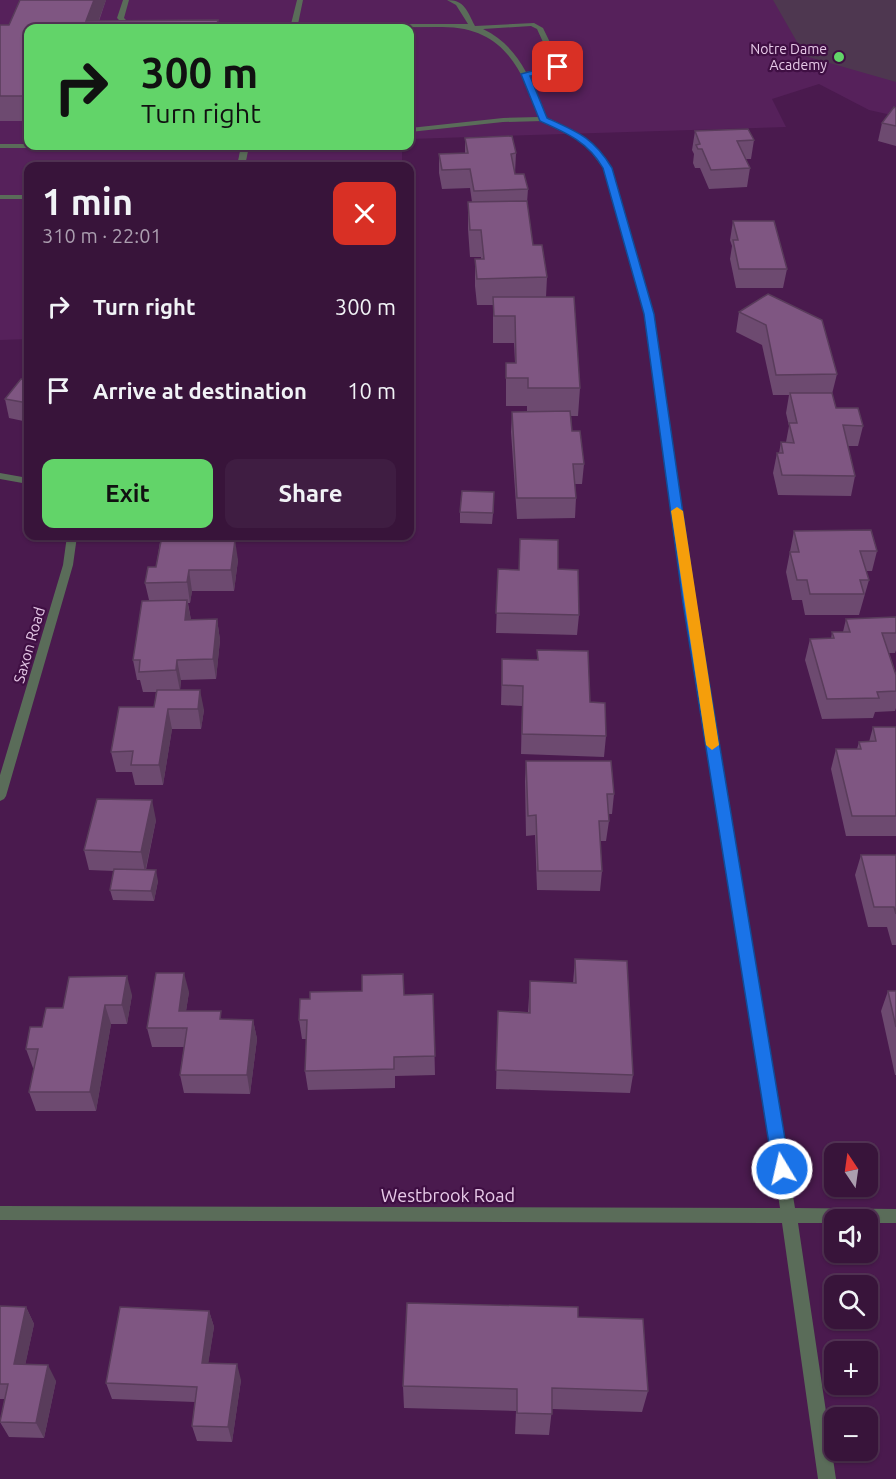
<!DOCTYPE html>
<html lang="en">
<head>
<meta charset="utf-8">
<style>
	body { margin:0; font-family:Ubuntu,sans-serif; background:#3f1d42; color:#f1f3f6; height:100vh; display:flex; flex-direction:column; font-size:22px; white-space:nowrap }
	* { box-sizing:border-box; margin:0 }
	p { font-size:20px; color:#ab9eaf }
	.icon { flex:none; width:33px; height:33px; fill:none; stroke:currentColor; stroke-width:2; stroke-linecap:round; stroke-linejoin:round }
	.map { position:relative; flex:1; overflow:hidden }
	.drawer { position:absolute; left:24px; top:162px; width:390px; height:378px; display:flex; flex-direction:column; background:#38143a; border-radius:12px; box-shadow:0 2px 4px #0004,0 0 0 2px #523354 }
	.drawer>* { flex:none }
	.top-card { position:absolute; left:24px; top:24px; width:390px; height:126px; border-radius:12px; box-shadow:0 2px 4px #0004,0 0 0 2px #523354; background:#62d469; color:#111; overflow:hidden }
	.needle { width:39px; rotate:347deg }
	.fabs { position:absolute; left:824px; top:1143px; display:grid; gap:12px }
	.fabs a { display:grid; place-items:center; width:54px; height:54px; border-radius:12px; background:#38143a; box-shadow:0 2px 4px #0004,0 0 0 2px #523354; font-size:30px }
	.pin { position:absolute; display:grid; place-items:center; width:51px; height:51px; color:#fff; margin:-26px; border-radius:12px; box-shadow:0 3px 9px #0006 }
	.me { position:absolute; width:66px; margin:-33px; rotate:351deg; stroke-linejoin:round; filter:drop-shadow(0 0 4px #0008) }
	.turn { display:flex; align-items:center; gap:21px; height:126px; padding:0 18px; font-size:27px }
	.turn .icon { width:78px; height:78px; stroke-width:2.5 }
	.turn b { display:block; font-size:42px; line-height:51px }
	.round { display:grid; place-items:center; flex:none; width:63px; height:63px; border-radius:12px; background:#3f1d42 }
	.overview { display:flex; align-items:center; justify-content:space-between; height:102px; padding:0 18px }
	h1 { font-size:36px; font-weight:700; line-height:45px }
	.action { display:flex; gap:12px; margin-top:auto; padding:12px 18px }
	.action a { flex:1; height:69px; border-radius:12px; background:#62d469; color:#111; font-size:24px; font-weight:700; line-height:69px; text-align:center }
	.action a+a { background:#3f1d42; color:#f1f3f6 }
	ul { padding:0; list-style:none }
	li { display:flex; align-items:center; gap:18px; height:84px; padding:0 18px }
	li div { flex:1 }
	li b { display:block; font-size:22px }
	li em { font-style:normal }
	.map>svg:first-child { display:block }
</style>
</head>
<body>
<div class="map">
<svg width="896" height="1479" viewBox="0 0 896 1479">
	<rect width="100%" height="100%" fill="#4a1a4e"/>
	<polygon fill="#56215b" points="0,0 896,0 896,116 869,110 819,84 772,99 786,127 410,139 410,28 28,28 28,146 402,146 402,166 28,166 28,339 0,340"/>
	<polygon fill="#4e3750" points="773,0 896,0 896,82 805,56"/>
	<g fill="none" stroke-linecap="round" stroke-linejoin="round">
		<g fill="#5a6c59" fill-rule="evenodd">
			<polygon points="123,0 129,0 124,18 131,25 140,27 141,28 127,28 117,18"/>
			<path d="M297,0H303L298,24H468L456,5L447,0C465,0 467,11 475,26L534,23L543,28L562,67L528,75L547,119L543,121L503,122L410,132V128L503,118L539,117C521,66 502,27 442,27L206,28L209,26L291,24ZM531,26L537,29L554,66L526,72C516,53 502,38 483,29Z"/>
			<polygon points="0,144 28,144 28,146 230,146 226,148 0,148"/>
			<polygon points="241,146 249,146 245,166 237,166"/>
			<rect x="0" y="195" width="28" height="4"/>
		</g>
		<g fill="#5a6c59" fill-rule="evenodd">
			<path d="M540,117H546C573,130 594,142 611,168L653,313L695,603L795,1208L896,1209V1223H867V1220H834V1223H798L836,1479H818L782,1223L0,1220V1206L780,1208L683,603L645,313L603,168L591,152L577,139L540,121Z"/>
			<polygon points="0,473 28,478 28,484 0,479"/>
			<polygon points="67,536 77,536 73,565 6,796 4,799 0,801 0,775 63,565"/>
		</g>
	</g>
	<g fill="#6d4a70">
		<polygon points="106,0 99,21 218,20 219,28 28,28 28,121 0,121 0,25 9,25"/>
		<polygon points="896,108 896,146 878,141 882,123"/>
		<polygon points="695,131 754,140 751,159 745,159 750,168 747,187 709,189 700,168 695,168 693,163 694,154 692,150"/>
		<polygon points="465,138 516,153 515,174 528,189 527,203 533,245 547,277 546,297 580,388 578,416 571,416 572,431 584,464 582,484 575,484 576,498 575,518 517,519 511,432 512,412 527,412 527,406 506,406 506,363 515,363 514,343 493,343 493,305 477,305 475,286 475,259 481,259 481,257 470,257 468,229 468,202 472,202 470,188 442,189 439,173 439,154 465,154"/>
		<polygon points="733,221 787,269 783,288 736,288 730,259 732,246 730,240"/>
		<polygon points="768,294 837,374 832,394 836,408 863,426 858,446 848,446 855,476 851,496 778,495 773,473 777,453 779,453 781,442 786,442 789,426 786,413 789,395 773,395 762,345 736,332 739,312"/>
		<polygon points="28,380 28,422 9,418 5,399"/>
		<polygon points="494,503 492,524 460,523 460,512"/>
		<polygon points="794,531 877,551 872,571 866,571 869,580 859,615 805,615 802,600 792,600 786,572"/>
		<polygon points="159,536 228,536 228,540 238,560 234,591 192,591 190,603 188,603 191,620 217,619 220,640 216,679 181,680 180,690 204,710 201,729 172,729 163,785 135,785 132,772 116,772 111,752 154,707 156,692 143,692 140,680 137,680 133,660 149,600 145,583 156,567 160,542"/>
		<polygon points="498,569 519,570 558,569 579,615 577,635 496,633"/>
		<polygon points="896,617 896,650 895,653 889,653 896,675 896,708 895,711 875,712 873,718 822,719 805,660 810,639 831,639 832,632 843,632 846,619"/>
		<polygon points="537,650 590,702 606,736 604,757 521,754 522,706 501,705 502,659 537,660"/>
		<polygon points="873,727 896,727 896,836 846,836 831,769 836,749 857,749 859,742 869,742"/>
		<polygon points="526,761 614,794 612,814 608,814 609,821 606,841 600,841 602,871 600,891 537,890 535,835 526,836 525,781"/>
		<polygon points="156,820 146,870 158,881 154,901 113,900 110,890 114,871 89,870 84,850"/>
		<polygon points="861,855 896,855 896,945 892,945 887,927 868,927 855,875"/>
		<polygon points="575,959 633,1075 630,1093 496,1089 498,1011 528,1012 530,981 573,983"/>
		<polygon points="888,991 896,991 896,1075 895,1075 881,1011"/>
		<polygon points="189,992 186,1011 223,1019 253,1020 257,1039 250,1094 184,1093 180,1075 184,1047 152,1047 147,1028"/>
		<polygon points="433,994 435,1075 395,1076 395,1088 308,1090 305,1071 307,1039 302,1039 299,1020 404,995"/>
		<polygon points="132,995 127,1024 111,1024 96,1111 36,1111 29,1092 34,1068 33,1068 26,1049 42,1027 63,1008"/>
		<polygon points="0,1306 26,1307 34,1324 25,1365 56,1381 44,1438 9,1437 0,1422 5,1399 0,1399"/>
		<polygon points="209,1311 214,1327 208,1363 241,1380 232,1442 197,1441 192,1426 195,1402 112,1399 106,1383"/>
		<polygon points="578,1317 648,1391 642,1412 552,1409 549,1435 515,1434 516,1411 404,1408 403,1386"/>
	</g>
	<g fill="#593c5b">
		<polygon points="94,0 106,0 97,25 86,21"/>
		<polygon points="224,536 228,536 226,552"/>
		<polygon points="235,540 238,560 234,591 231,570"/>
		<polygon points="189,570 192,591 190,603 187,582"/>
		<polygon points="187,600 191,620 185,620"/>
		<polygon points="217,619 220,640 216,679 213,659"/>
		<polygon points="177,660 181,680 180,691 176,670"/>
		<polygon points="200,690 204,710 201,729 198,709"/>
		<polygon points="168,709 172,729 163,785 159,765"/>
		<polygon points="152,800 156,820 145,872 141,852"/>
		<polygon points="156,870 158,881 154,901 151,891"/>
		<polygon points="184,973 189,992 183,1030 179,1011"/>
		<polygon points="127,976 132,995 127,1024 122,1005"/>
		<polygon points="105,1005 111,1024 96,1111 90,1092"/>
		<polygon points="253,1020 257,1039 250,1094 247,1075"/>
		<polygon points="26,1307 34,1324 22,1380 14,1364"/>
		<polygon points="209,1311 214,1327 206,1378 202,1363"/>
		<polygon points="237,1364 241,1380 232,1442 228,1427"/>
		<polygon points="48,1365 56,1381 44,1438 36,1423"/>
	</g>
	<g fill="#7f5682" stroke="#593c5b" stroke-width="1.5">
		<polygon points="20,0 94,0 86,21 218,20 216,28 180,28 181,25 135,25 134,28 107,28 109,25 52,25 50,28 28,28 28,96 0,96 0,25 9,25"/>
		<polygon points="894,107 896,108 896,126 882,123"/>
		<polygon points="748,129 754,140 737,141 750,168 711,170 702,149 698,149 696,145 700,144 695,131"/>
		<polygon points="512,136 516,153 511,154 515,174 524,174 528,189 474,191 470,169 442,170 439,154 468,153 465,138"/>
		<polygon points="527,201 533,245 542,245 547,277 477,279 475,259 484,259 481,230 470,230 468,202"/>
		<polygon points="733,221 774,221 787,269 739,269 733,240 738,240"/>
		<polygon points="768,294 822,320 837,374 776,375 766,325 739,312"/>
		<polygon points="493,297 574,297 580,388 528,388 528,378 506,378 506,363 516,363 515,316 494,316"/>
		<polygon points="21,379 28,380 28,403 5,399"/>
		<polygon points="790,393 832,393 836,408 858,408 863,426 843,425 855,476 782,475 777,453 783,453 781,442 794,443 789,423 797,423"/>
		<polygon points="570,411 572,431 580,431 584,464 573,464 576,498 517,498 512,412"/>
		<polygon points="462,491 494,492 493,513 460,512"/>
		<polygon points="871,530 877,551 860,551 869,580 860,580 864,594 810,594 807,580 797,580 790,552 799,552 794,531"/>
		<polygon points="162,536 212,536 211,540 235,540 231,570 189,570 187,582 145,583 148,567 156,567"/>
		<polygon points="520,539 558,540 558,569 578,570 579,615 496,613 498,569 519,570"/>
		<polygon points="187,600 185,620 217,619 213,659 177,660 176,670 139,672 140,660 133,660 142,601"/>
		<polygon points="896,617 896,633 882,633 896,675 896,691 877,692 879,698 827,699 810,639 834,638 832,632 850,632 846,619"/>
		<polygon points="537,650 588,651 590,702 605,703 606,736 522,734 523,686 502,685 502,659 538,660"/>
		<polygon points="157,690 200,690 198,709 168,709 159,765 131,765 133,751 111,752 119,707 154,707"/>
		<polygon points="873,727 896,727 896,816 852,816 836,749 861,749 859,742 876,741"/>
		<polygon points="526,761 611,761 614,794 607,794 609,821 599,821 602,871 538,871 536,815 528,816"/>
		<polygon points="97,799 152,800 141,852 84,850"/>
		<polygon points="861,855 896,855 896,914 894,907 874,907"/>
		<polygon points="114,869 156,870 151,891 110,890"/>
		<polygon points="575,959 627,961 633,1075 496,1070 498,1011 530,1013 530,981 576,983"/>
		<polygon points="156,973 184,973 179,1011 221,1011 220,1019 253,1020 247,1075 180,1075 187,1028 147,1028"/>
		<polygon points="403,974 404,995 433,994 435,1056 394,1057 394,1069 305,1071 307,1020 299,1020 300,999 310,999 310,992 362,991 362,975"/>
		<polygon points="127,976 122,1005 105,1005 90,1092 29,1092 38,1049 26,1049 30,1027 42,1027 46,1008 63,1008 69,977"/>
		<polygon points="888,991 896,991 896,1027"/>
		<polygon points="407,1303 578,1307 578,1317 643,1319 648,1391 552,1388 552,1414 517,1413 517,1389 403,1386"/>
		<polygon points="0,1306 26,1307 14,1364 48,1365 36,1423 0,1422 8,1384 0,1384"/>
		<polygon points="120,1307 209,1311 202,1363 237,1364 228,1427 192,1426 197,1387 106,1383"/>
	</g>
	<path fill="#1a73e8" stroke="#114b97" stroke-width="1.5" d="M558,64L561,69L530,76L547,118C578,132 594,138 612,168L654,314L696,603L790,1169L788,1175L782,1177L776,1175L773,1169L683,603L644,314L603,168C588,142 567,133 540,121L521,74Z"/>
	<polygon fill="#f59e0b" points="677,507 683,511 719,745 712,750 706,745 671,511"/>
	<circle fill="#62d469" stroke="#3f0f43" stroke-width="2" cx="839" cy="57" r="6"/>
	<g text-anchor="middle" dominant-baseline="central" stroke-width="4.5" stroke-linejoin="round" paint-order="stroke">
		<g font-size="14" fill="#e7cae8" stroke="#3f0f43" text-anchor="end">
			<text x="827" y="49">Notre Dame<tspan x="827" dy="16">Academy</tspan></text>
		</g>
		<g font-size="15" fill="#e7cae8" stroke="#3f0f43">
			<text transform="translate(29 645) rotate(-74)">Saxon Road</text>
		</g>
		<g font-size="18" fill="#e7cae8" stroke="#3f0f43">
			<text x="448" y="1195">Westbrook Road</text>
		</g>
	</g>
</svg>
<div class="fabs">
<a><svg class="needle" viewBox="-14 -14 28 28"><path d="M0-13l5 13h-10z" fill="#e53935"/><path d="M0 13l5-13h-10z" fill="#ab9eaf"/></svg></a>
<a><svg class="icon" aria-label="sound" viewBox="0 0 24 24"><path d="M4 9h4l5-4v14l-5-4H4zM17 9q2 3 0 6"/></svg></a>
<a><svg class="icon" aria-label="search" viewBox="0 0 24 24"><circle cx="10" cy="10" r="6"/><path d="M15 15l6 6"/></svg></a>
<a>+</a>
<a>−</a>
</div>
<div class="pin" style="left:558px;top:67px;background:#d93025"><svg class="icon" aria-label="arrive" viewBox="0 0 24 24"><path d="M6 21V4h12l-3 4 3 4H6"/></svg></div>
<svg class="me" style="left:782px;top:1169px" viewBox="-20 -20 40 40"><circle r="17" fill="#1a73e8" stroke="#fff" stroke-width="3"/><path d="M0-11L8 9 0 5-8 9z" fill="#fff"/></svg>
<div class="top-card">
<div class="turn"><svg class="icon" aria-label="right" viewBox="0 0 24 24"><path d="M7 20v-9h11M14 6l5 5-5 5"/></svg><div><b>300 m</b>Turn right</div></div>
</div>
<section class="drawer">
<div class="overview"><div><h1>1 min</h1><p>310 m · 22:01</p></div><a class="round" style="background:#d93025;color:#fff"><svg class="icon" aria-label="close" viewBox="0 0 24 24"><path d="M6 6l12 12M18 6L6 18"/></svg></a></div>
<ul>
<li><svg class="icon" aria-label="right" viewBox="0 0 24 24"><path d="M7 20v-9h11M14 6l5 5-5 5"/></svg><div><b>Turn right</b></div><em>300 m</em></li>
<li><svg class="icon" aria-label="arrive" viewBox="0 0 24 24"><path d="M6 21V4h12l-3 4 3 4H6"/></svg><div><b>Arrive at destination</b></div><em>10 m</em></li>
</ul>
<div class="action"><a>Exit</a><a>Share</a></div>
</section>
</div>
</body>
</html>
